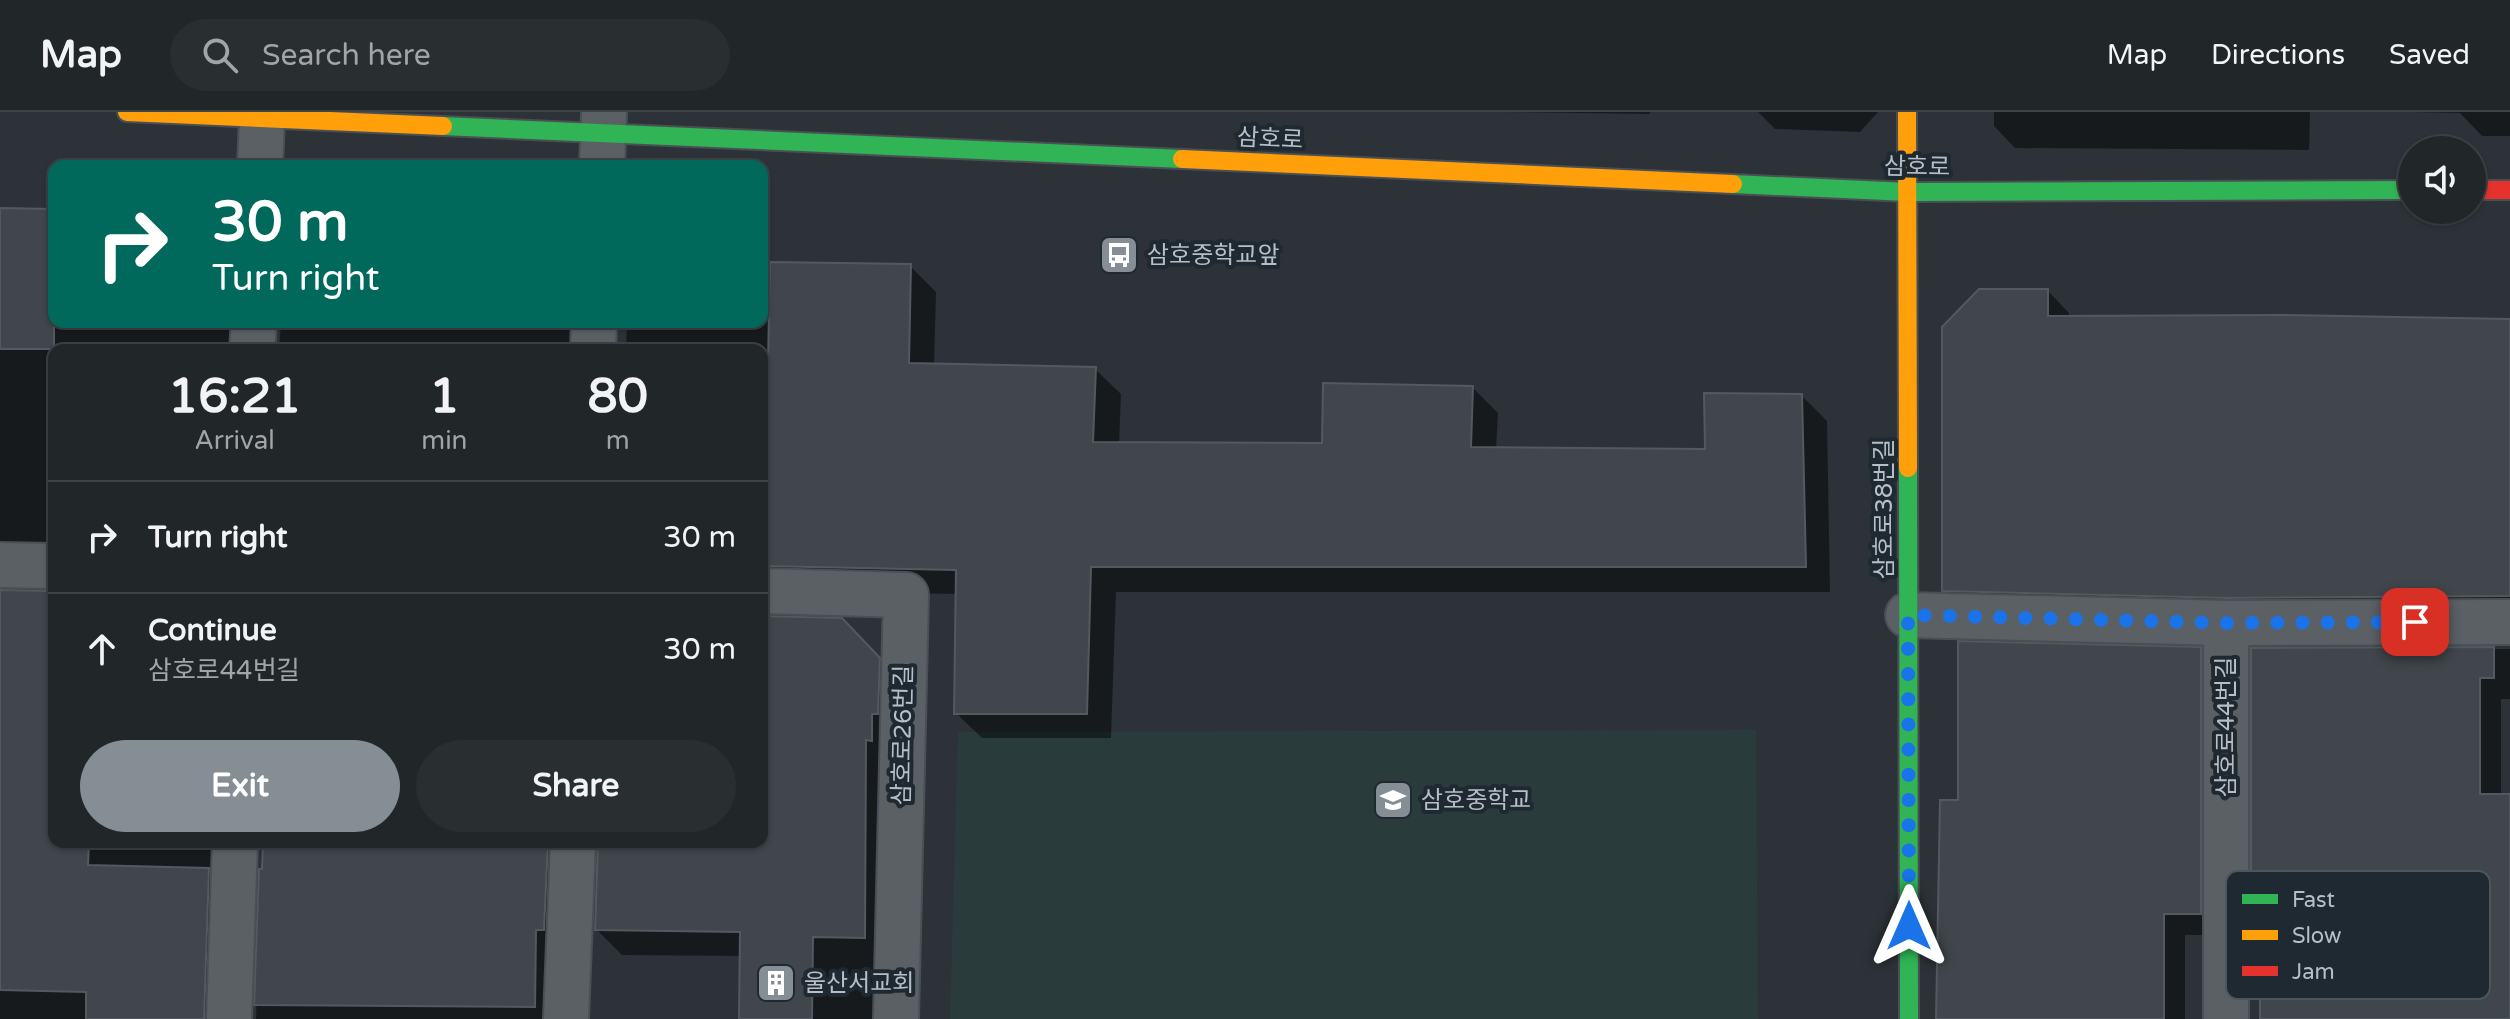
<!DOCTYPE html>
<html lang="en">
<head>
<meta charset="utf-8">
<style>
	body { margin:0; font-family:"Varela Round","Noto Sans KR",sans-serif; background:#292e31; color:#f1f3f6; height:100vh; display:flex; flex-direction:column; font-size:30px; white-space:nowrap }
	* { box-sizing:border-box; margin:0 }
	p { font-size:26px; color:#a2a5a8 }
	.icon { flex:none; width:44px; height:44px; fill:none; stroke:currentColor; stroke-width:2; stroke-linecap:round; stroke-linejoin:round }
	.map { position:relative; flex:1; overflow:hidden }
	.details { position:absolute; left:48px; top:232px; width:720px; height:504px; display:flex; flex-direction:column; background:#212629; border-radius:16px; box-shadow:0 2px 6px #0004,0 0 0 2px #3e4346 }
	.details>* { flex:none }
	.hud { position:absolute; left:48px; top:48px; width:720px; height:168px; border-radius:16px; box-shadow:0 2px 6px #0004,0 0 0 2px #3e4346; background:#00695c; color:#fff; overflow:hidden }
	.controls { position:absolute; left:2398px; top:24px; display:grid; gap:16px }
	.controls a { display:grid; place-items:center; width:88px; height:88px; border-radius:50%; background:#212629; box-shadow:0 2px 6px #0004,0 0 0 2px #3e4346; font-size:40px }
	.pin { position:absolute; display:grid; place-items:center; width:68px; height:68px; color:#fff; margin:-34px; border-radius:16px; box-shadow:0 4px 12px #0006 }
	.me { position:absolute; width:88px; margin:-44px; rotate:0deg; stroke-linejoin:round; filter:drop-shadow(0 0 6px #0008) }
	.turn { display:flex; align-items:center; gap:28px; height:168px; padding:0 32px; font-size:36px }
	.turn .icon { width:104px; height:104px; stroke-width:2.5 }
	.turn b { display:block; font-size:56px; line-height:68px }
	.eta { display:flex; justify-content:space-evenly; align-items:center; height:136px; text-align:center }
	.eta b { font-size:48px; font-weight:700; line-height:56px }
	.primary-button { display:flex; gap:16px; margin-top:auto; padding:16px 32px }
	.primary-button a { flex:1; height:92px; border-radius:48px; background:#868e95; color:#fff; font-size:32px; font-weight:700; line-height:92px; text-align:center }
	.primary-button a+a { background:#292e31; color:#f1f3f6 }
	ul { padding:0; list-style:none }
	li { display:flex; align-items:center; gap:24px; height:112px; padding:0 32px; border-top:2px solid #3e4346 }
	li div { flex:1 }
	li b { display:block; font-size:30px }
	li em { font-style:normal }
	header { display:flex; align-items:center; gap:48px; box-sizing:border-box; height:112px; padding:0 40px; background:#212629; border-bottom:2px solid #3e4346 }
	header strong { font-size:38px }
	nav { display:flex; gap:44px; margin-inline-start:auto; font-size:28px }
	.search { width:560px; height:72px; background:#292e31; display:flex; align-items:center; gap:20px; box-sizing:border-box; padding:0 28px; border-radius:44px; color:#a2a5a8; font-size:30px }
	.map>svg:first-child { display:block }
</style>
</head>
<body>
<header>
<strong>Map</strong>
<div class="search"><svg class="icon" aria-label="search" viewBox="0 0 24 24"><circle cx="10" cy="10" r="6"/><path d="M15 15l6 6"/></svg>Search here</div>
<nav><a>Map</a><a>Directions</a><a>Saved</a></nav>
</header>
<div class="map">
<svg width="2510" height="907" viewBox="0 0 2510 907">
	<rect width="100%" height="100%" fill="#2c3237"/>
	<polygon fill="#293c3b" points="1756,618 1758,907 950,907 958,620"/>
	<g fill="#0007">
		<polygon points="1498,0 1650,0 1650,2"/>
		<polygon points="1758,0 1878,0 1860,20 1775,17"/>
		<polygon points="1994,0 2310,0 2309,38 2015,36 1994,14"/>
		<polygon points="2409,0 2510,0 2510,24 2482,24 2460,1"/>
		<polygon points="0,97 54,98 54,210 572,210 594,238 279,238 281,210 270,212 254,238 54,238 54,453 3,466 0,477"/>
		<polygon points="762,152 910,154 936,180 934,253 1095,257 1121,282 1119,332 1324,333 1473,276 1498,301 1496,337 1707,339 1802,284 1827,309 1830,480 1116,480 1111,626 982,626 956,601 958,482 789,479 765,492 762,503 762,238 626,238 627,210 762,210"/>
		<polygon points="2048,179 2069,201 2069,206 2510,209 2510,506 1965,500 1944,478"/>
		<polygon points="0,480 54,730 262,730 248,733 230,907 0,907"/>
		<polygon points="762,506 868,534 904,574 889,907 741,907 742,844 622,843 597,818 600,730 762,730"/>
		<polygon points="2200,537 2222,559 2222,823 2185,823 2185,907 1938,907 1960,690"/>
		<polygon points="2510,537 2510,587 2501,587 2501,684 2510,684 2510,907 2262,907 2262,810 2253,801 2253,538"/>
		<polygon points="262,730 600,730 588,732 560,907 256,907"/>
	</g>
	<g fill="#40464b" stroke="#535a5f" stroke-width="2">
		<polygon points="0,96 54,97 54,237 0,237"/>
		<polygon points="770,150 911,152 909,251 1096,255 1093,330 1322,331 1323,271 1473,274 1471,335 1705,337 1704,281 1802,282 1806,455 1091,455 1087,602 954,602 956,458 764,454"/>
		<polygon points="1979,177 2048,177 2048,204 2283,203 2510,207 2510,484 2226,486 1942,479 1942,215"/>
		<polygon points="0,478 54,479 54,730 89,730 88,753 209,756 204,907 86,907 86,880 0,878"/>
		<polygon points="762,504 842,506 880,546 878,602 872,602 872,629 866,628 865,826 813,825 812,907 739,907 740,820 595,818 598,730 762,730"/>
		<polygon points="1958,529 2201,535 2201,802 2164,802 2164,907 1936,907 1940,688 1958,688"/>
		<polygon points="2494,535 2494,566 2480,566 2480,682 2510,682 2510,907 2260,907 2260,802 2251,802 2251,536"/>
		<polygon points="263,730 548,730 544,818 536,818 535,895 254,893 259,757 262,757"/>
	</g>
	<g fill="none" stroke-linecap="round" stroke-linejoin="round">
		<defs>
			<g id="street">
				<polyline points="260,54 262,6"/>
				<polyline points="602,54 604,0"/>
				<polyline points="252,238 254,210"/>
				<polyline points="593,238 594,210"/>
				<polyline points="0,453 54,454"/>
				<polyline points="762,479 906,483 896,907"/>
				<polyline points="1908,503 2226,511 2510,510"/>
				<polyline points="2226,511 2226,907"/>
				<polyline points="229,907 235,730"/>
				<polyline points="566,907 573,730"/>
			</g>
			<g id="fast">
				<polyline points="443,14 1182,47"/>
				<polyline points="1733,72 1908,80 2412,78"/>
				<polyline points="1908,356 1909,907"/>
			</g>
			<g id="slow">
				<polyline points="127,0 443,14"/>
				<polyline points="1907,0 1908,356"/>
				<polyline points="1182,47 1733,72"/>
			</g>
			<polyline id="jam" points="2472,78 2510,78"/>
		</defs>
		<use href="#street" stroke="#494f54" stroke-width="48"/>
		<use href="#fast" stroke="#494f54" stroke-width="22"/>
		<use href="#slow" stroke="#494f54" stroke-width="22"/>
		<use href="#jam" stroke="#494f54" stroke-width="22"/>
		<use href="#street" stroke="#5b6065" stroke-width="44"/>
		<use href="#fast" stroke="#30b455" stroke-width="18"/>
		<use href="#slow" stroke="#ff9f0a" stroke-width="18"/>
		<use href="#jam" stroke="#e5322d" stroke-width="18"/>
	</g>
	<g fill="none" stroke-linecap="round" stroke-linejoin="round">
		<polyline stroke="#1a73e8" stroke-width="14" stroke-dasharray="0 25.2" points="1909,814 1908,503 2226,511 2415,510"/>
	</g>
	<defs>
		<symbol id="bus-square" viewBox="-11 -11 22 22"><rect x="-9" y="-9" width="18" height="18" rx="4" fill="#868e95" stroke="#1f2931"/><path d="M-5-6H5V4H4V6H2V4H-2V6H-4V4H-5ZM-3.5-4V0h7V-4ZM-3.5 1.2v1.5H-2V1.2ZM2 1.2v1.5H3.5V1.2Z" fill="#fff"/></symbol>
		<symbol id="school-square" viewBox="-11 -11 22 22"><rect x="-9" y="-9" width="18" height="18" rx="4" fill="#868e95" stroke="#1f2931"/><path d="M0-5L7-2L0 1L-7-2ZM-4 1L0 2.5L4 1V4Q0 6-4 4Z" fill="#fff"/></symbol>
		<symbol id="building-square" viewBox="-11 -11 22 22"><rect x="-9" y="-9" width="18" height="18" rx="4" fill="#868e95" stroke="#1f2931"/><path d="M-4-6H4V6H1V3H-1V6H-4ZM-2.5-4.3h1.7v1.8h-1.7ZM.8-4.3h1.7v1.8H.8ZM-2.5-1h1.7V.8h-1.7ZM.8-1h1.7V.8H.8Z" fill="#fff"/></symbol>
	</defs>
	<g fill-rule="evenodd">
		<use href="#bus-square" x="1097" y="121" width="44" height="44"/>
		<use href="#school-square" x="1371" y="666" width="44" height="44"/>
		<use href="#building-square" x="754" y="849" width="44" height="44"/>
	</g>
	<g text-anchor="middle" dominant-baseline="central" stroke-width="8" stroke-linejoin="round" paint-order="stroke">
		<g font-size="24" fill="#b6bfc7" stroke="#1f2931">
			<text transform="translate(1270 27) rotate(3)">삼호로</text>
			<text transform="translate(1917 55) rotate(1)">삼호로</text>
			<text transform="translate(1884 397) rotate(-90)">삼호로38번길</text>
			<text transform="translate(2226 615) rotate(-90)">삼호로44번길</text>
			<text transform="translate(903 623) rotate(-89)">삼호로26번길</text>
		</g>
		<g font-size="24" fill="#b6bfc7" stroke="#1f2931" text-anchor="start">
			<text x="1147" y="143">삼호중학교앞</text>
			<text x="1421" y="688">삼호중학교</text>
			<text x="804" y="871">울산서교회</text>
		</g>
	</g>
	<rect x="2226" y="759" width="264" height="128" rx="12" fill="#1f2931" stroke="#4c565e" stroke-width="2"/>
	<rect x="2242" y="782" width="36" height="10" fill="#30b455"/>
	<rect x="2242" y="818" width="36" height="10" fill="#ff9f0a"/>
	<rect x="2242" y="854" width="36" height="10" fill="#e5322d"/>
	<g font-size="22" fill="#b6bfc7">
		<text x="2292" y="795">Fast</text>
		<text x="2292" y="831">Slow</text>
		<text x="2292" y="867">Jam</text>
	</g>
</svg>
<div class="controls">
<a><svg class="icon" aria-label="sound" viewBox="0 0 24 24"><path d="M4 9h4l5-4v14l-5-4H4zM17 9q2 3 0 6"/></svg></a>
</div>
<div class="pin" style="left:2415px;top:510px;background:#d93025"><svg class="icon" aria-label="arrive" viewBox="0 0 24 24"><path d="M6 21V4h12l-3 4 3 4H6"/></svg></div>
<svg class="me" style="left:1909px;top:814px" viewBox="-20 -20 40 40"><path d="M0-17L14 15 0 8-14 15z" fill="#1a73e8" stroke="#fff" stroke-width="4"/></svg>
<div class="hud">
<div class="turn"><svg class="icon" aria-label="right" viewBox="0 0 24 24"><path d="M7 20v-9h11M14 6l5 5-5 5"/></svg><div><b>30 m</b>Turn right</div></div>
</div>
<section class="details">
<div class="eta">
<div><b>16:21</b><p>Arrival</p></div>
<div><b>1</b><p>min</p></div>
<div><b>80</b><p>m</p></div>
</div>
<ul>
<li><svg class="icon" aria-label="right" viewBox="0 0 24 24"><path d="M7 20v-9h11M14 6l5 5-5 5"/></svg><div><b>Turn right</b></div><em>30 m</em></li>
<li><svg class="icon" aria-label="ahead" viewBox="0 0 24 24"><path d="M12 20V5M6 11l6-6 6 6"/></svg><div><b>Continue</b><p>삼호로44번길</p></div><em>30 m</em></li>
</ul>
<div class="primary-button"><a>Exit</a><a>Share</a></div>
</section>
</div>
</body>
</html>
